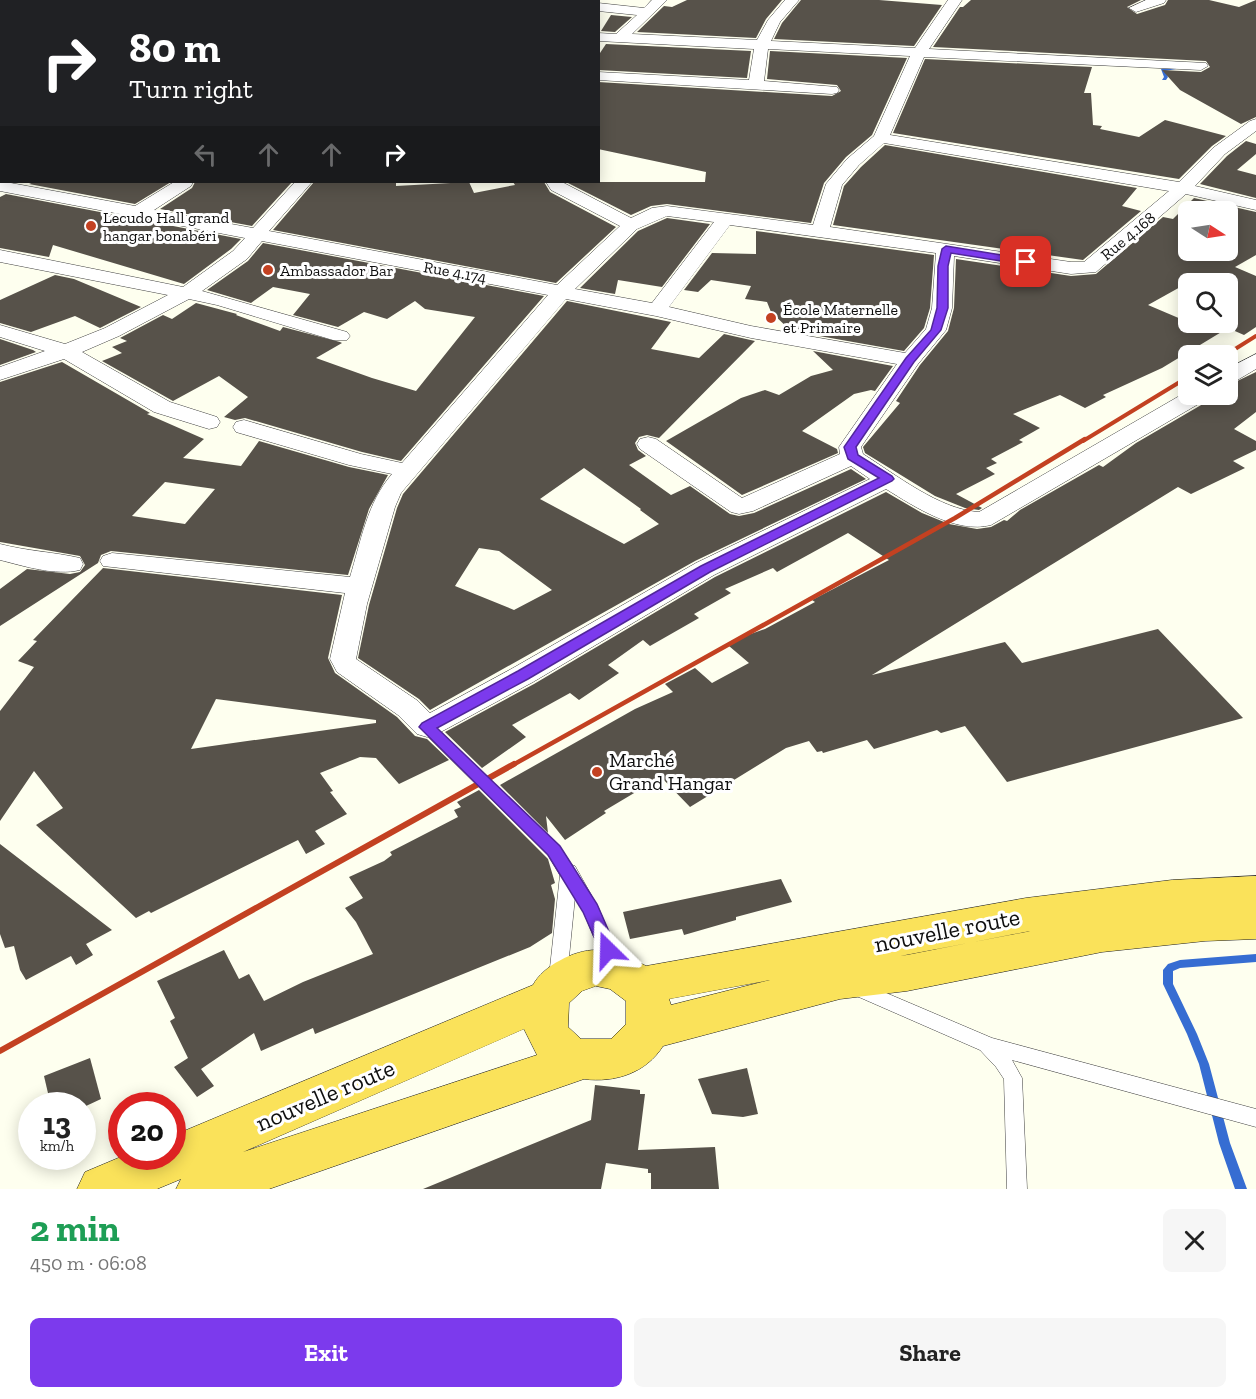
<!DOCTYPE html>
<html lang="en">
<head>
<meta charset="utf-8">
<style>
	body { margin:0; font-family:"Zilla Slab",serif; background:#f6f6f6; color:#222; height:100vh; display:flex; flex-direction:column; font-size:22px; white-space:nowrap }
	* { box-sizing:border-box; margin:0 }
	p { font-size:20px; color:#767676 }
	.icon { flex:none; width:33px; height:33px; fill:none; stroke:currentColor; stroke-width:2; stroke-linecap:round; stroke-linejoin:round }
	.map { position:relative; height:1189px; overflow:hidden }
	.panel { display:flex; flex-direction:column; background:#fff; flex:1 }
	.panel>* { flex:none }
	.guide { position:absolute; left:0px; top:0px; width:600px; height:183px; box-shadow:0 3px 15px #0003; background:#202124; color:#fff; overflow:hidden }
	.needle { width:39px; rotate:102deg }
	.tools { position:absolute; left:1178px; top:201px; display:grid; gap:12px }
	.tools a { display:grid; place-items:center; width:60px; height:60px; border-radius:9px; background:#fff; box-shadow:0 3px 15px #0003; font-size:30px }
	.speed { position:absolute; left:18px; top:1092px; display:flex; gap:12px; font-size:30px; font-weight:700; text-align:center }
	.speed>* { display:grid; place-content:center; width:78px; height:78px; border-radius:50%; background:#fff; box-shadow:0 3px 15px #0003; line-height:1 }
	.speed small { font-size:15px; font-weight:400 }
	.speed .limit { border:9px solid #d22; background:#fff; color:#111 }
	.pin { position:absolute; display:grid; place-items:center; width:51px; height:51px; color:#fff; margin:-26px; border-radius:12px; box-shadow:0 3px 9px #0006 }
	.me { position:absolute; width:66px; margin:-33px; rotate:338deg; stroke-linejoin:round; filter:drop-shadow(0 0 4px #0008) }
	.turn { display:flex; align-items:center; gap:21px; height:126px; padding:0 30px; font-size:27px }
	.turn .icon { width:78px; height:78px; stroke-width:2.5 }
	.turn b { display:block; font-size:42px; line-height:51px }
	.lanes { display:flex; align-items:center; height:57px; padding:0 30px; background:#0003; justify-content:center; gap:30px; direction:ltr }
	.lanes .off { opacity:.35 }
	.round { display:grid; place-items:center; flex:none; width:63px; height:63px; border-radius:9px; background:#f6f6f6 }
	.head { display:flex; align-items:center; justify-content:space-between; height:102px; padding:0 30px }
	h1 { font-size:36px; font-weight:700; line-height:45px; color:#1e9e55 }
	.cta { display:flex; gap:12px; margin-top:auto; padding:12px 30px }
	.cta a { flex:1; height:69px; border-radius:9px; background:#7c3aed; color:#fff; font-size:24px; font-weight:700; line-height:69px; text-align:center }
	.cta a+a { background:#f6f6f6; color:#222 }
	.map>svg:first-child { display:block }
</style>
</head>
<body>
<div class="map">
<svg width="1256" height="1189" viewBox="0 0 1256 1189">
	<rect width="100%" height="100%" fill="#feffef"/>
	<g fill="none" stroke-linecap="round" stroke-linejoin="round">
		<g fill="#366dd2" fill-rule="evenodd">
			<polygon points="1174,67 1176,67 1176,69 1165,71 1168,77 1166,80 1162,80 1164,77 1161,69"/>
			<polygon points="1256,954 1256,962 1180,968 1173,971 1173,984 1197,1034 1209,1064 1230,1143 1247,1189 1235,1189 1219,1143 1199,1064 1187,1034 1163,984 1163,970 1168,964 1180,960"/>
		</g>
	</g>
	<g fill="#57524a" fill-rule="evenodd">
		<polygon points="687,0 782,0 766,19 756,38 637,32 664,6 672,7"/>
		<polygon points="801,0 879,0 942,5 914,46 774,39 782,23"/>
		<polygon points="971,0 1141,0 1127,7 1137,14 1165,5 1168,0 1209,0 1239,7 1256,0 1256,117 1241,124 1180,90 1162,70 1201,72 1210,67 1206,61 933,47 960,7 963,7"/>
		<polygon points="611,15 632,17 615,32 601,31"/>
		<polygon points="606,44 751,51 747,78 598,70 598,56"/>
		<polygon points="770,51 907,58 872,135 846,157 824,183 811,223 667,204 651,206 631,215 566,182 705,182 706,172 598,149 598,82 832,96 841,91 837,85 767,79"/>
		<polygon points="925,59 1092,67 1084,93 1091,93 1093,125 1102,126 1100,129 1139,137 1165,120 1226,136 1212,146 1179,179 893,133"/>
		<polygon points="1246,141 1256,144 1256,154 1237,170 1256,175 1256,198 1200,184 1227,156"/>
		<polygon points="885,145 1137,188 1122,206 1141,211 1083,260 833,225 844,186 861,167"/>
		<polygon points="34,182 171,182 135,204 29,184"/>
		<polygon points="195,182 292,182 252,226 160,209 192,188"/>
		<polygon points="314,182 396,182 396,186 469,182 474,193 515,185 513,182 544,182 550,192 616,227 556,283 273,230"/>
		<polygon points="6,194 241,239 231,249 184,284 53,245 49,257 0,248 0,197"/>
		<path d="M1194,198L1256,212V255L1235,267L1256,276V327L1244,335L1228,328L1162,368L1103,395L1106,397L1085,408L1060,395L1013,414L1040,428L1019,440L1023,442L991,459L997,463L986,468L995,474L956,494L982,508L979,510L965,508L935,496L865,453L863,447L900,403L896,401L920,365L948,331L954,308L956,259L1071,276L1096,274L1163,217L1173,219ZM1188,212H1227V250H1188ZM1191,281L1200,284H1227V322H1188L1148,305Z"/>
		<polygon points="667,218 710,224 662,287 618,280 615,294 580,288 638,231"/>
		<polygon points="756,231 934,255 930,308 924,328 904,351 791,331 771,312 767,302 745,299 751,286 711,280 698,292 684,290 712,253 756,254"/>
		<polygon points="263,243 544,296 401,461 362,452 245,418 235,420 224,417 248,397 219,376 173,401 102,361 122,353 112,347 127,341 120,338 163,315 172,319 196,303 237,314 236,315 280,331 283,327 340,342 342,343 316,358 372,378 416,391 475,317 425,309 415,301 387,319 364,312 338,327 293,315 310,294 273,287 251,303 207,290 248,261"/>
		<polygon points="55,275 74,279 141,307 100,328 75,316 31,332 0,323 0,300"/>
		<path d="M567,301L671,322L651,349L699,358L724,334L755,341L659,438L647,435L639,437L635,443L638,450L646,456L629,465L671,495L690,486L730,514L739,516L754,513L851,469L866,479L695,561L430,710L419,699L358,658L369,605L397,508L403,494ZM584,468L641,509L640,510L659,524L624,544L540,499ZM479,548L499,551L552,590L514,610L455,586Z"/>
		<polygon points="0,339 33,350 36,352 0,365"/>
		<polygon points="813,351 893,366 875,391 871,390 854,394 802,431 837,449 838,453 742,495 666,441 741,398 765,390 779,395 811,376 833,370"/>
		<path d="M62,362L150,413L147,414L204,439L183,458L241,466L259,441L349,467L388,475L369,509L348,575L111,551L101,555L98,563L0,626V589L27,569L70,574L80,572L85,565L80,556L0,542V382ZM165,482L215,489L185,524L132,516Z"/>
		<polygon points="1256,372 1256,412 1234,429 1256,441 1256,450 1233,461 1245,468 1191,494 1178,487 872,675 1005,642 1022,663 1158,629 1243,718 1007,782 965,726 941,733 937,730 874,749 867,740 823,753 822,751 817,752 809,741 786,748 690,807 661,777 604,811 606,813 565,840 546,816 548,833 500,785 635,709 673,692 665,684 695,668 712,683 749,663 729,646 745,636 765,629 815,602 812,600 889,560 848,533 777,572 773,568 725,589 731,593 694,614 699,618 650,646 643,640 608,665 619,673 579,700 570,693 512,725 526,737 482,768 445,732 534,684 715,577 886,492 922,513 949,524 977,529 991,527 1004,520 1007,521 1020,510 1099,465 1103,467 1136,443 1208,401 1211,394 1227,394 1227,386"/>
		<path d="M103,568L342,595L328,658L335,673L397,717L415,736L427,739L449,760L399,784L376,758L360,757L320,773L333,791L330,792L347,814L315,831L325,844L306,854L298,840L151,913L149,911L136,918L36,825L63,808L34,771L0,821V711L34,667L18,661L37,641L33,640ZM216,699L376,720V723L191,749Z"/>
		<polygon points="479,790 548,859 555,883 551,885 555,899 552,933 530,947 315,1034 313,1028 261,1051 254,1033 201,1069 214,1086 197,1097 174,1067 188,1058 170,1021 175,1018 157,981 224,950 239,979 249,974 264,1001 303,982 373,954 356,922 345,908 363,898 349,877 384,861 392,855 390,852 458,817 454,810 461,807 457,802"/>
		<polygon points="0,844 112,930 86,944 93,955 76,965 71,956 26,980 20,970 14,946 5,948 0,934"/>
		<polygon points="781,879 792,902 736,917 736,920 684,935 682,929 630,939 623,912"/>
		<polygon points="90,1058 101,1099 86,1106 51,1106 44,1076"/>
		<polygon points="747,1068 758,1114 743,1117 712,1114 698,1079"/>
		<polygon points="595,1085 640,1090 640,1094 645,1094 638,1150 715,1147 719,1189 651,1189 651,1173 648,1173 648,1169 606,1163 601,1189 423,1189 591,1120"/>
	</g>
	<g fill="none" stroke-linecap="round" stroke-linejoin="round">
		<defs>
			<g id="service">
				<polygon points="427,722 432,723 560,847 572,865 575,866 599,909 623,966 620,971 614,973 608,971 583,911 575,897 567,977 564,982 558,984 552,982 549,977 560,875 548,855 422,731 420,727 422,723"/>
				<polygon points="858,981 992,1038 1256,1109 1256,1127 1012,1060 1022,1078 1027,1189 1007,1189 1004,1079 996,1067 980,1050 852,994 849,989 852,984"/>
			</g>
			<g id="minor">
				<polygon points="92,0 106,0 107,2 93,2"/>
				<polygon points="137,0 155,0 136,2"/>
				<rect x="338" y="0" width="14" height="2"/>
				<polygon points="489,0 503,0 504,2 490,2"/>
				<path d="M652,0H667L632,34L757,40L768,20L785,0H799L780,22L771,41L915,48L948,0H962L929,49L1206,63L1208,66L1201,70L924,57L890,135L1179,182L1213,148L1250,121L1256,119V131L1225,154L1195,186L1256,200V210L1186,194L1096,272L1071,274L954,256L952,308L946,330L918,364L861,447L863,454C895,474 940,510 979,512L1188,391V394H1209L1207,399L991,525C956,534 915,507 886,489L714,575L533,682L437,734L427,737L417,734L398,715L337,672L330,659L345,593L103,566L100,561L103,556L112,553L350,577C361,541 367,503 392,474L349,465L236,432L233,427L236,422L244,420L361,454L402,463L548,295L262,241L247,259L202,291L347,332L350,336L347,340H333L217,305L189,299L119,336L82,352L170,402L217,417L220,422L217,427L209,429L154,412L64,359L0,380V367L45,351L0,337V325L65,344L105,328L168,295L0,262V250L183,287L233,251L245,238L0,191V181L135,206L174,182H193L191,186L154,210L253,228L295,182H312L269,231L557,285L620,226L551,190L546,182H562L631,218L652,208L667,206L813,225L826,184L847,159L874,136L910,56L768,49L764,81L837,87L839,90L837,93L832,94L598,80V72L749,80L754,49L598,41V33L616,34L637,15L598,11V3L644,8ZM884,143L1169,191L1084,262H1071L830,227L842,185L859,165ZM667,216L714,222L652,303L575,289L637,229ZM730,225L936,253L932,308L926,329L905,353L751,326L669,307ZM566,299L656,316L751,338L897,364L839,447L840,454L742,498L656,439L648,437L640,439L637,444L640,449L731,512L739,514L753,511L851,466L870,479L696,563L513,668L430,713L418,701L356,659L367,604L395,507L401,493Z"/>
				<polygon points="1146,0 1166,0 1164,3 1136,12 1129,8"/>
				<polygon points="0,32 2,32 0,41"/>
				<rect x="0" y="56" width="2" height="8"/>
				<rect x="0" y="119" width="2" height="10"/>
				<polygon points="1256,354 1256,369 1234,382 1227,384 1227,369"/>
				<path d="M0,544C26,551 54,552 80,558L83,564L80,570C55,576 24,566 0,560Z"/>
			</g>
			<path id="trunk" d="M1256,876V939L1205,941L1102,952L907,991L840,999L663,1046C646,1073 615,1083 584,1079L269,1189H176L181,1179L157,1189H77L85,1172L123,1156H172V1136L533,985C543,966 574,950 596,950C612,950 633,959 646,966L1026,898L1172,880ZM1030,931L907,955L900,956L1026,932ZM770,980L671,1005L669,999ZM596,986L610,989L626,1001V1024L611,1039H581L568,1027L569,1003L582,991ZM524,1029L537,1055L243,1152Z"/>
		</defs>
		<use href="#service" stroke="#414141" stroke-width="1"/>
		<use href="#minor" stroke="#414141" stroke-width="1"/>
		<use href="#trunk" stroke="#1f1f1f" stroke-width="1"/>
		<use href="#service" fill="#fff" fill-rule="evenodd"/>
		<use href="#minor" fill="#fff" fill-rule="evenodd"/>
		<use href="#trunk" fill="#fae25a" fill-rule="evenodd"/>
		<g stroke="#c34121" stroke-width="4">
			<polyline points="1224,356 1256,336"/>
			<polyline points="1083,441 1188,377"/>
		</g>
		<polyline stroke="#c34121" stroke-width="4.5" points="511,766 955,518 1085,439"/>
		<polyline stroke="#c34121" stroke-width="6" points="0,1051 514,764"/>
	</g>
	<polygon fill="#7c3aed" stroke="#51269a" stroke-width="1.5" points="946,246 1026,259 1031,262 1026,265 951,253 948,266 948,308 941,330 914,362 856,447 858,455 892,476 894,479 892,481 710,572 528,679 437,728 560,846 597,904 617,950 614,955 608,958 602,955 583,912 548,855 419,727 422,723 518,671 701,566 879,478 848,459 844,447 906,358 931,330 937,308 938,266 942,249"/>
	<g fill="#c34121" stroke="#fff" stroke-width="2">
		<circle cx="91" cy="226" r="6"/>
		<circle cx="268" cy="270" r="6"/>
		<circle cx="771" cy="318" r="6"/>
		<circle cx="597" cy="772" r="6"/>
	</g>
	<g text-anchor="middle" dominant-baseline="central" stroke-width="6" stroke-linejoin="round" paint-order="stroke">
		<g font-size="16" fill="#0e0e0e" stroke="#fff" text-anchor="start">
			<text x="103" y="217">Lecudo Hall grand<tspan x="103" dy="18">hangar bonabéri</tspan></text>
			<text x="280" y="270">Ambassador Bar</text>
			<text x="783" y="309">École Maternelle<tspan x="783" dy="18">et Primaire</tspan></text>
		</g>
		<g font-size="16" fill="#0e0e0e" stroke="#fff">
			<text transform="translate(1128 236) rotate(-40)">Rue 4.168</text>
			<text transform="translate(455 272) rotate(10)">Rue 4.174</text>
		</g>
		<g font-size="20" fill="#0e0e0e" stroke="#fff" text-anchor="start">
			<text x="609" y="760">Marché<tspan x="609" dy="23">Grand Hangar</tspan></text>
		</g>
		<g font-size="24" fill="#0e0e0e" stroke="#fff">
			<text transform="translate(947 930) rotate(-11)">nouvelle route</text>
			<text transform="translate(325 1095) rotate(-23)">nouvelle route</text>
		</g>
	</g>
</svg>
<div class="tools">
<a><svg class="needle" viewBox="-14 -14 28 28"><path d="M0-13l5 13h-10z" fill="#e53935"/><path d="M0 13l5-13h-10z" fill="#767676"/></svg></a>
<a><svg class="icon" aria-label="search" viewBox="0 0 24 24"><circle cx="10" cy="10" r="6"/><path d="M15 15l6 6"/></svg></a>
<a><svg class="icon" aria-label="layers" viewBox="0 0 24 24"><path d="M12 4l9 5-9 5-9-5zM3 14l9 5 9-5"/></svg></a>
</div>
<div class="speed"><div>13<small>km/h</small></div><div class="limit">20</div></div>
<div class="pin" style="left:1026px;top:262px;background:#d93025"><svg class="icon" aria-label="arrive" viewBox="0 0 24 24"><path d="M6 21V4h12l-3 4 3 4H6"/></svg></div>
<svg class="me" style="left:608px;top:950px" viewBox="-20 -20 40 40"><path d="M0-17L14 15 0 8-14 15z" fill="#7c3aed" stroke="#fff" stroke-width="4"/></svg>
<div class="guide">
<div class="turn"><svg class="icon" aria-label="right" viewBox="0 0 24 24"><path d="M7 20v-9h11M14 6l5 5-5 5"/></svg><div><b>80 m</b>Turn right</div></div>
<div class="lanes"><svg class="icon off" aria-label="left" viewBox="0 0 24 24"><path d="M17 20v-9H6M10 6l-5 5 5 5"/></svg><svg class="icon off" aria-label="ahead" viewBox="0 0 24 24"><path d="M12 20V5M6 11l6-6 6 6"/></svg><svg class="icon off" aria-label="ahead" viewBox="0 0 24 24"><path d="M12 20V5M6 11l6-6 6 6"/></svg><svg class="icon" aria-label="right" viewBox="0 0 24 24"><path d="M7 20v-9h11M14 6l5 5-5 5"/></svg></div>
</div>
</div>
<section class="panel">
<div class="head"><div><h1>2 min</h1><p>450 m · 06:08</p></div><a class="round"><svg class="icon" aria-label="close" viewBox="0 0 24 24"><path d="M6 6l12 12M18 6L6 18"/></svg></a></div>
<div class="cta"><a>Exit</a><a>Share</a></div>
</section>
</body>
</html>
